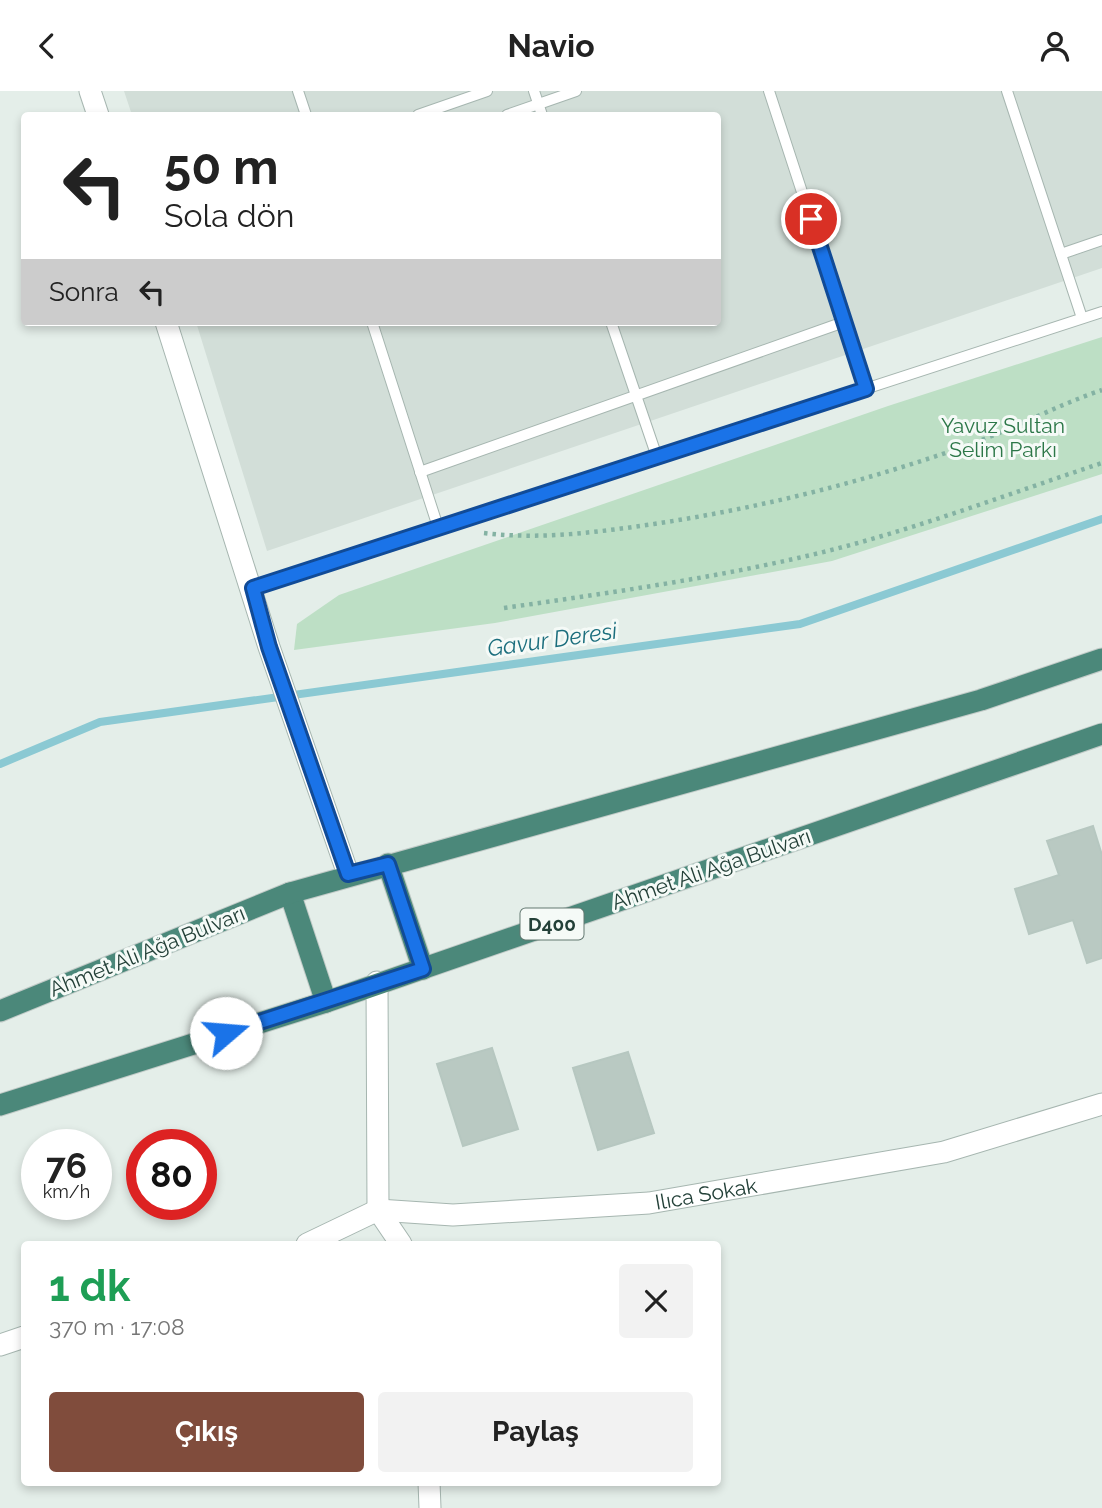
<!DOCTYPE html>
<html lang="tr">
<head>
<meta charset="utf-8">
<style>
	body { margin:0; font-family:Raleway,sans-serif; background:#f2f2f2; color:#222; height:100vh; display:flex; flex-direction:column; font-size:26px; white-space:nowrap }
	* { box-sizing:border-box; margin:0 }
	p { font-size:23px; color:#767676 }
	.icon { flex:none; width:38px; height:38px; fill:none; stroke:currentColor; stroke-width:2; stroke-linecap:round; stroke-linejoin:round }
	.map { position:relative; flex:1; overflow:hidden }
	.panel { position:absolute; left:21px; top:1150px; width:700px; height:245px; display:flex; flex-direction:column; background:#fff; border-radius:7px; box-shadow:0 4px 10px #0003 }
	.panel>* { flex:none }
	.guide { position:absolute; left:21px; top:21px; width:700px; height:214px; border-radius:7px; box-shadow:0 4px 10px #0003; background:#fff; color:#222; overflow:hidden }
	.speed { position:absolute; left:21px; top:1038px; display:flex; gap:14px; font-size:35px; font-weight:700; text-align:center }
	.speed>* { display:grid; place-content:center; width:91px; height:91px; border-radius:50%; background:#fff; box-shadow:0 4px 10px #0003; line-height:1 }
	.speed small { font-size:18px; font-weight:400 }
	.speed .limit { border:10px solid #d22; background:#fff; color:#111 }
	.pin { position:absolute; display:grid; place-items:center; width:60px; height:60px; color:#fff; margin:-30px; border:4px solid #fff; border-radius:50%; box-shadow:0 2px 7px #0007 }
	.me { position:absolute; width:77px; margin:-38px; rotate:72deg; stroke-linejoin:round; filter:drop-shadow(0 0 5px #0008) }
	.turn { display:flex; align-items:center; gap:24px; height:147px; padding:0 28px; font-size:32px }
	.turn .icon { width:91px; height:91px; stroke-width:2.5 }
	.turn b { display:block; font-size:49px; line-height:60px }
	.then { display:flex; align-items:center; height:66px; padding:0 28px; background:#0003; gap:14px; font-size:26px }
	.round { display:grid; place-items:center; flex:none; width:74px; height:74px; border-radius:7px; background:#f2f2f2 }
	.overview { display:flex; align-items:center; justify-content:space-between; height:119px; padding:0 28px }
	h1 { font-size:42px; font-weight:700; line-height:52px; color:#1e9e55 }
	.primary-button { display:flex; gap:14px; margin-top:auto; padding:14px 28px }
	.primary-button a { flex:1; height:80px; border-radius:7px; background:#804c3c; color:#fff; font-size:28px; font-weight:700; line-height:80px; text-align:center }
	.primary-button a+a { background:#f2f2f2; color:#222 }
	header { display:flex; justify-content:space-between; align-items:center; height:91px; padding:0 28px; background:#fff; font-size:32px; font-weight:700 }
	.map>svg:first-child { display:block }
</style>
</head>
<body>
<header><svg class="icon" aria-label="back" viewBox="0 0 24 24"><path d="M15 5l-7 7 7 7"/></svg>Navio<svg class="icon" aria-label="person" viewBox="0 0 24 24"><circle cx="12" cy="8" r="4"/><path d="M4 21q1-7 8-7t8 7"/></svg></header>
<div class="map">
<svg width="1102" height="1417" viewBox="0 0 1102 1417">
	<rect width="100%" height="100%" fill="#e4eee9"/>
	<polygon fill="#d2ded8" points="124,0 1102,0 1102,177 267,460 196,231 718,231 718,24 132,24"/>
	<polygon fill="#bddfc5" points="1102,246 1102,383 832,470 495,532 294,559 297,533 339,504 888,315"/>
	<g fill="none" stroke-linecap="round" stroke-linejoin="round">
		<polyline stroke="#8bc9d3" stroke-width="8" points="0,673 100,631 800,533 1102,428"/>
	</g>
	<g fill="#b9c9c2" stroke="#b6c7c0" stroke-width="2">
		<polygon points="1093,735 1102,764 1102,867 1087,872 1073,829 1029,843 1015,798 1059,784 1047,750"/>
		<polygon points="492,957 518,1038 463,1055 437,973"/>
		<polygon points="628,961 654,1042 598,1059 573,977"/>
	</g>
	<g fill="none" stroke-linecap="round" stroke-linejoin="round">
		<defs>
			<g id="service">
				<polyline points="298,0 306,24"/>
				<polyline points="534,0 542,24"/>
				<polyline points="769,0 866,297"/>
				<polyline points="1007,0 1082,227"/>
				<polyline points="418,24 487,0"/>
				<polyline points="507,24 576,0"/>
				<polyline points="1061,163 1102,149"/>
				<polyline points="372,231 438,436"/>
				<polyline points="611,231 657,366"/>
				<polyline points="420,381 844,231"/>
				<polyline points="253,497 1102,221"/>
			</g>
			<g id="minor">
				<polyline points="90,0 98,24"/>
				<polyline points="166,231 269,556 348,783"/>
				<polyline points="377,891 378,1119 401,1153"/>
				<path id="s1" d="M307,1153L378,1119L453,1124L649,1112L944,1061L1102,1013"/>
				<polyline points="0,1254 24,1246"/>
				<polyline points="429,1391 430,1417"/>
			</g>
			<g id="trunk">
				<polyline points="388,773 423,878"/>
				<polyline points="290,802 326,911"/>
				<polyline points="0,920 290,802 981,609 1102,568"/>
				<polyline points="0,1014 326,911 1102,643"/>
			</g>
		</defs>
		<use href="#service" stroke="#a6b6b0" stroke-width="12"/>
		<use href="#minor" stroke="#a6b6b0" stroke-width="23"/>
		<use href="#trunk" stroke="#c1cac7" stroke-width="23"/>
		<g stroke="#84b2a3" stroke-width="4.5" stroke-dasharray="3.5 5" stroke-linecap="butt">
			<path d="M484,442C541,449 598,441 654,433C765,416 868,390 974,352C1017,336 1058,314 1102,299"/>
			<path d="M504,517C602,503 701,489 798,467C901,444 1002,405 1102,372"/>
		</g>
		<use href="#service" stroke="#fff" stroke-width="10"/>
		<use href="#minor" stroke="#fff" stroke-width="21"/>
		<use href="#trunk" stroke="#4b887a" stroke-width="21"/>
	</g>
	<g fill="none" stroke-linecap="round" stroke-linejoin="round">
		<defs>
			<polyline id="route" points="226,942 423,878 388,773 348,783 269,556 253,497 866,298 811,128"/>
		</defs>
		<use href="#route" stroke="#114b97" stroke-width="18"/>
		<use href="#route" stroke="#1a73e8" stroke-width="12"/>
	</g>
	<g text-anchor="middle" dominant-baseline="central" stroke-width="6" stroke-linejoin="round" paint-order="stroke">
		<rect fill="#f5faf7" stroke="#627871" stroke-width="2" x="520.5" y="817.5" width="63" height="31" rx="5"/>
		<g font-size="19" font-weight="bold" fill="#234038">
			<text x="552" y="833">D400</text>
		</g>
		<g font-size="21" fill="#2c7748" stroke="#f5faf7">
			<text x="1003" y="334">Yavuz Sultan<tspan x="1003" dy="24">Selim Parkı</tspan></text>
		</g>
		<g font-size="21" fill="#234038" stroke="#f5faf7">
			<text transform="translate(711 778) rotate(-19)">Ahmet Ali Ağa Bulvarı</text>
			<text transform="translate(147 860) rotate(-22)">Ahmet Ali Ağa Bulvarı</text>
			<text stroke="none"><textPath href="#s1" startOffset="408">Ilıca Sokak</textPath></text>
		</g>
		<g font-size="23" font-style="italic" fill="#1b6e7d" stroke="#f5faf7">
			<text transform="translate(552 548) rotate(-8)">Gavur Deresi</text>
		</g>
	</g>
</svg>
<div class="speed"><div>76<small>km/h</small></div><div class="limit">80</div></div>
<div class="pin" style="left:811px;top:128px;background:#d93025"><svg class="icon" aria-label="arrive" viewBox="0 0 24 24"><path d="M6 21V4h12l-3 4 3 4H6"/></svg></div>
<svg class="me" style="left:226px;top:942px" viewBox="-20 -20 40 40"><circle r="19" fill="#fff"/><path d="M0-13L10 11 0 6-10 11z" fill="#1a73e8"/></svg>
<div class="guide">
<div class="turn"><svg class="icon" aria-label="left" viewBox="0 0 24 24"><path d="M17 20v-9H6M10 6l-5 5 5 5"/></svg><div><b>50 m</b>Sola dön</div></div>
<div class="then">Sonra<svg class="icon" aria-label="left" viewBox="0 0 24 24"><path d="M17 20v-9H6M10 6l-5 5 5 5"/></svg></div>
</div>
<section class="panel">
<div class="overview"><div><h1>1 dk</h1><p>370 m · 17:08</p></div><a class="round"><svg class="icon" aria-label="close" viewBox="0 0 24 24"><path d="M6 6l12 12M18 6L6 18"/></svg></a></div>
<div class="primary-button"><a>Çıkış</a><a>Paylaş</a></div>
</section>
</div>
</body>
</html>
